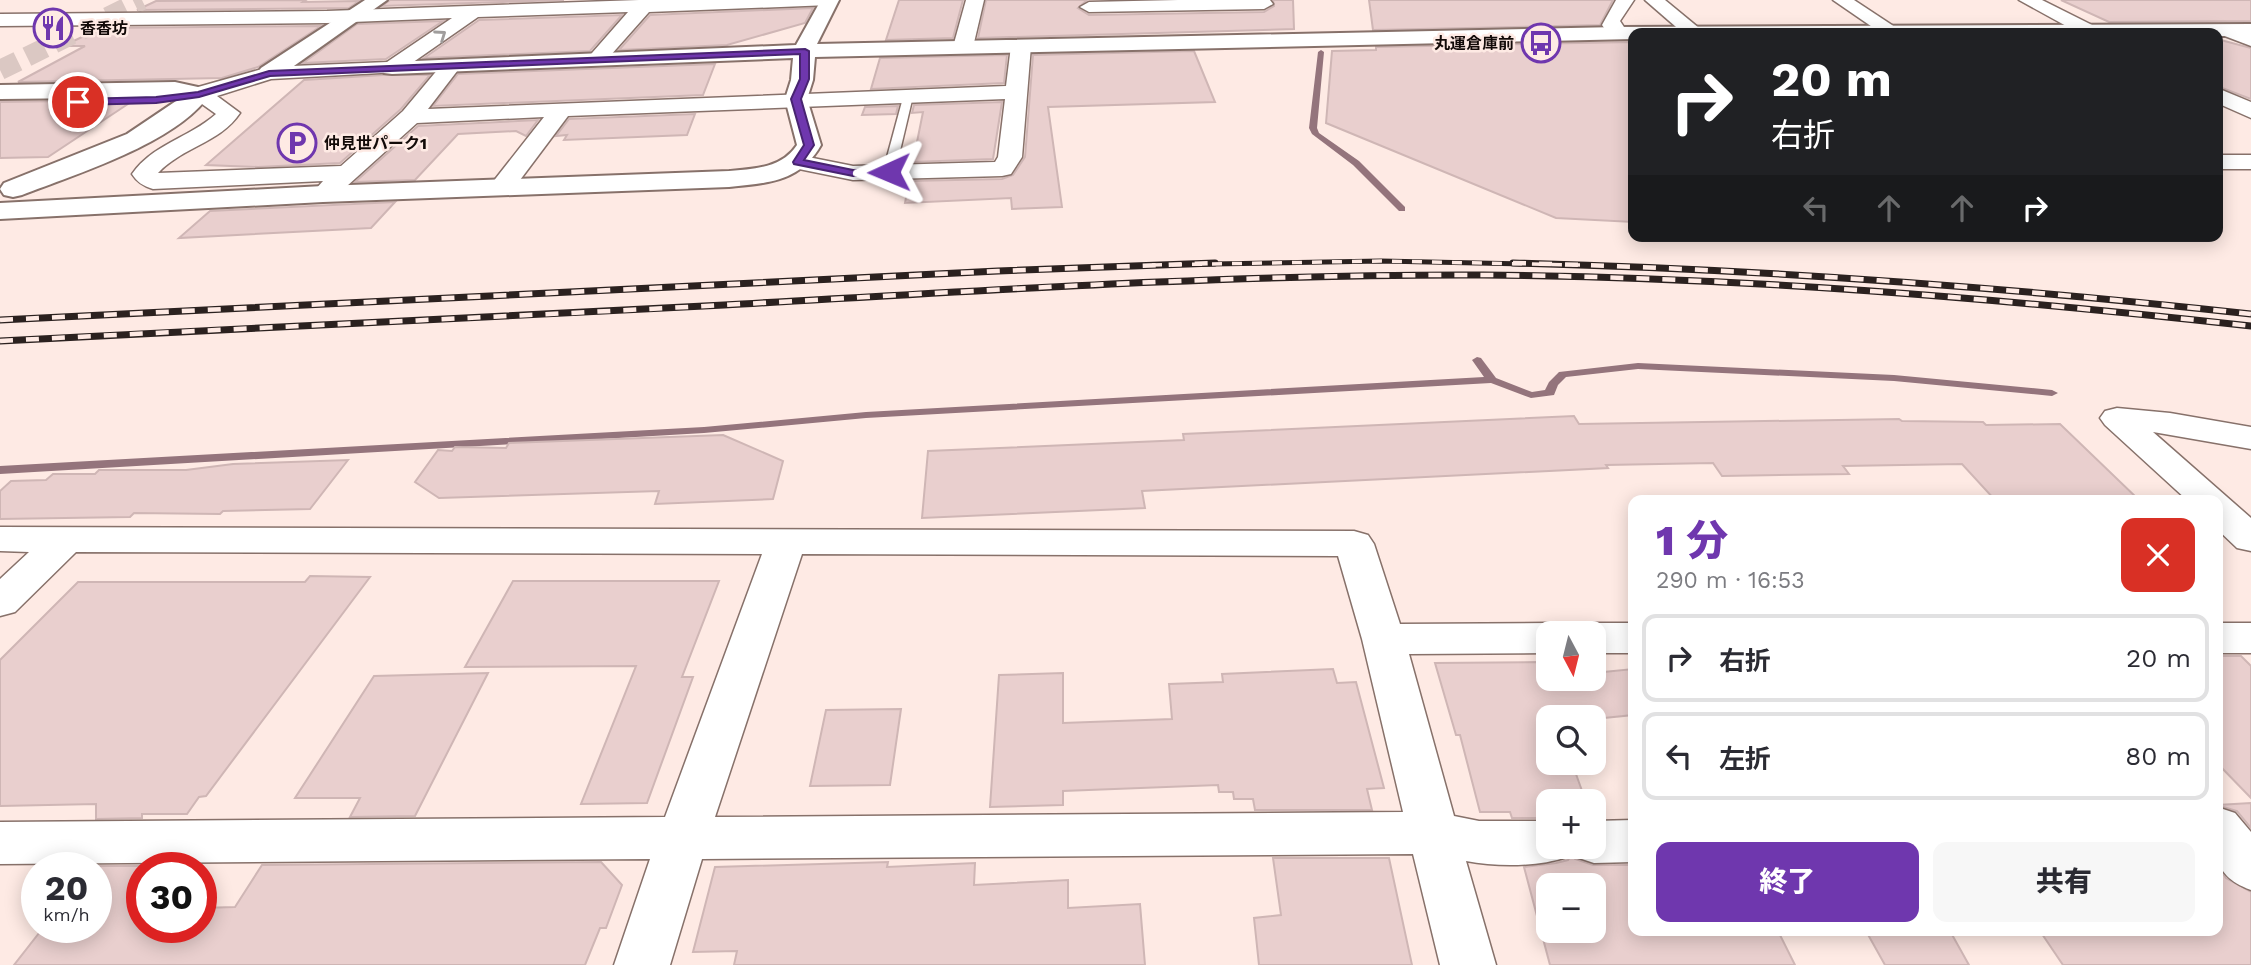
<!DOCTYPE html>
<html lang="ja">
<head>
<meta charset="utf-8">
<style>
	body { margin:0; font-family:"Work Sans","Noto Sans JP",sans-serif; background:#f7f7f7; color:#2b2b33; height:100vh; display:flex; flex-direction:column; font-size:26px; white-space:nowrap }
	* { box-sizing:border-box; margin:0 }
	p { font-size:23px; color:#7c7c81 }
	.icon { flex:none; width:38px; height:38px; fill:none; stroke:currentColor; stroke-width:2; stroke-linecap:round; stroke-linejoin:round }
	.map { position:relative; flex:1; overflow:hidden }
	.sheet { position:absolute; left:1628px; top:495px; width:595px; height:441px; display:flex; flex-direction:column; background:#fff; border-radius:14px; box-shadow:0 4px 18px #0003 }
	.sheet>* { flex:none }
	.banner { position:absolute; left:1628px; top:28px; width:595px; height:214px; border-radius:14px; box-shadow:0 4px 18px #0003; background:#202124; color:#fff; overflow:hidden }
	.needle { width:46px; rotate:173deg }
	.controls { position:absolute; left:1536px; top:621px; display:grid; gap:14px }
	.controls a { display:grid; place-items:center; width:70px; height:70px; border-radius:14px; background:#fff; box-shadow:0 4px 18px #0003; font-size:35px }
	.speed { position:absolute; left:21px; top:852px; display:flex; gap:14px; font-size:35px; font-weight:700; text-align:center }
	.speed>* { display:grid; place-content:center; width:91px; height:91px; border-radius:50%; background:#fff; box-shadow:0 4px 18px #0003; line-height:1 }
	.speed small { font-size:18px; font-weight:400 }
	.speed .limit { border:10px solid #d22; background:#fff; color:#111 }
	.pin { position:absolute; display:grid; place-items:center; width:60px; height:60px; color:#fff; margin:-30px; border:4px solid #fff; border-radius:50%; box-shadow:0 2px 7px #0007 }
	.me { position:absolute; width:77px; margin:-38px; rotate:269deg; stroke-linejoin:round; filter:drop-shadow(0 0 5px #0008) }
	.turn { display:flex; align-items:center; gap:24px; height:147px; padding:0 28px; font-size:32px }
	.turn .icon { width:91px; height:91px; stroke-width:2.5 }
	.turn b { display:block; font-size:49px; line-height:60px }
	.lanes { display:flex; align-items:center; height:66px; padding:0 28px; background:#0003; justify-content:center; gap:35px; direction:ltr }
	.lanes .off { opacity:.35 }
	.round { display:grid; place-items:center; flex:none; width:74px; height:74px; border-radius:14px; background:#f7f7f7 }
	.overview { display:flex; align-items:center; justify-content:space-between; height:119px; padding:0 28px }
	h1 { font-size:42px; font-weight:800; line-height:52px; color:#6f37ae }
	.primary-button { display:flex; gap:14px; margin-top:auto; padding:14px 28px }
	.primary-button a { flex:1; height:80px; border-radius:14px; background:#6f37ae; color:#fff; font-size:28px; font-weight:800; line-height:80px; text-align:center }
	.primary-button a+a { background:#f7f7f7; color:#2b2b33 }
	ul { padding:0; list-style:none }
	li { display:flex; align-items:center; gap:21px; height:88px; margin:0 14px 10px; padding:0 14px; border:4px solid #e1e1e2; border-radius:14px }
	li div { flex:1 }
	li b { display:block; font-size:26px }
	li em { font-style:normal }
	.map>svg:first-child { display:block }
</style>
</head>
<body>
<div class="map">
<svg width="2251" height="965" viewBox="0 0 2251 965">
	<rect width="100%" height="100%" fill="#feeae4"/>
	<g fill="none" stroke-linecap="round" stroke-linejoin="round">
		<g fill="#94747c" fill-rule="evenodd">
			<polygon points="1321,50 1324,52 1317,128 1319,133 1359,161 1405,207 1405,211 1399,211 1353,165 1312,134 1309,128 1318,52"/>
			<polygon points="1477,357 1481,358 1496,378 1532,392 1545,390 1549,382 1559,372 1638,363 1894,375 2052,390 2058,393 2052,396 1894,381 1638,369 1566,377 1558,385 1554,395 1531,398 1491,383 866,418 704,433 0,474 0,466 704,427 866,412 1484,377 1472,360"/>
		</g>
	</g>
	<g fill="#e9cfce" stroke="#cfb6b5" stroke-width="2" fill-rule="evenodd">
		<polygon points="306,0 303,2 359,1 349,8 137,10 156,1"/>
		<polygon points="390,0 564,0 382,6"/>
		<polygon points="899,0 963,0 953,38 886,40"/>
		<polygon points="986,0 1087,0 1078,8 1089,15 1264,12 1274,6 1273,0 1293,0 1294,29 978,38"/>
		<polygon points="1369,0 1613,0 1600,25 1373,30"/>
		<polygon points="2061,0 2251,0 2251,21 2109,22"/>
		<polygon points="813,8 805,23 727,45 619,50 650,15"/>
		<polygon points="622,15 590,51 424,58 479,20"/>
		<polygon points="443,21 386,59 303,63 357,24"/>
		<polygon points="321,26 258,67 222,78 18,82 85,46 63,46 101,28"/>
		<polygon points="2217,39 2251,48 2251,99 2217,86"/>
		<polygon points="1633,42 1633,222 1556,218 1326,123 1332,51 1376,50 1376,47"/>
		<polygon points="1194,51 1215,102 1048,107 1062,207 1012,209 1011,198 905,203 909,181 1002,179 1013,175 1025,157 1033,55"/>
		<polygon points="1007,55 1004,83 871,89 880,58"/>
		<polygon points="715,64 703,95 433,106 458,74"/>
		<polygon points="383,75 430,75 401,109 340,163 258,167 206,165 304,80"/>
		<polygon points="134,100 48,157 0,158 0,102"/>
		<polygon points="1002,102 993,159 913,162 923,112 912,113 914,105"/>
		<polygon points="898,106 896,114 862,115 865,107"/>
		<polygon points="695,114 687,135 564,140 567,135 556,136 569,119"/>
		<polygon points="538,120 526,136 516,131 458,134 415,180 355,182 418,126"/>
		<polygon points="395,202 371,228 179,238 210,211"/>
		<polygon points="1574,416 1579,424 1899,419 1902,421 1983,422 1986,425 2060,424 2139,500 1995,500 1962,464 1843,466 1849,474 1722,476 1713,463 1606,465 1608,468 1142,491 1145,508 922,518 928,451 1184,440 1183,434"/>
		<polygon points="723,435 783,461 773,499 655,504 659,491 439,498 415,482 438,450 452,451 455,447 506,448 509,443"/>
		<polygon points="348,460 310,509 223,511 220,514 134,513 130,517 0,519 0,491 11,481 46,480 53,474 95,474 99,470 186,470 233,464"/>
		<polygon points="310,576 370,577 206,796 199,797 187,814 142,814 142,818 96,819 96,804 0,806 0,660 78,582 305,582"/>
		<polygon points="513,581 719,581 682,677 693,677 647,803 581,804 636,666 465,667"/>
		<polygon points="2217,656 2241,656 2251,666 2251,798 2217,763"/>
		<polygon points="1540,662 1549,679 1594,679 1594,673 1633,669 1633,715 1594,719 1549,718 1549,763 1572,763 1586,802 1549,802 1549,818 1512,818 1510,812 1480,812 1460,735 1456,735 1435,663"/>
		<polygon points="1333,669 1337,683 1356,682 1384,788 1367,789 1372,810 1255,810 1253,799 1234,799 1233,792 1219,792 1218,785 1063,791 1063,805 990,807 999,675 1063,673 1063,723 1172,719 1169,684 1223,682 1222,674"/>
		<polygon points="488,673 415,816 350,817 360,798 295,798 374,676"/>
		<polygon points="901,709 890,785 810,786 826,710"/>
		<polygon points="2251,803 2251,828 2237,811 2217,805"/>
		<path d="M1572,854L1575,859L1593,865H1633V931H1778L1795,965H1550L1524,867L1556,863L1568,860ZM1549,886H1594V931H1549Z"/>
		<polygon points="1273,858 1389,858 1412,965 1259,965 1254,918 1281,915"/>
		<polygon points="601,862 622,885 606,928 600,928 585,965 14,965 43,928 96,928 96,866 142,866 142,928 201,928 201,908 235,907 262,865"/>
		<polygon points="888,862 887,867 975,863 974,885 1068,880 1068,908 1140,904 1145,965 734,965 737,951 693,952 715,867"/>
		<polygon points="2217,865 2226,878 2251,892 2251,965 2063,965 2040,931 2217,931"/>
		<polygon points="1866,931 1950,931 1969,965 1885,965"/>
	</g>
	<g fill="none" stroke-linecap="round" stroke-linejoin="round">
		<polyline stroke="#dbc8c3" stroke-width="20" stroke-dasharray="20 10" stroke-linecap="butt" points="0,70 142,0"/>
		<defs>
			<polygon id="lane" points="904,94 913,96 895,172 889,176 883,172"/>
			<g id="street">
				<path d="M639,0H839L830,5L649,12L602,65H588L585,61L628,12L478,17L399,72L271,79L217,96L240,113C220,143 182,147 158,173L341,166L403,111L444,62H458L461,66L428,109L1006,86L1011,46L1014,42H1028L1031,46L1022,157L1011,174L1002,176L853,180L789,167L786,162L789,157L798,155L853,166L995,162L998,157L1005,99L568,116L511,192L502,195L493,192L489,187L544,117L417,123L337,195L328,198L319,195L315,190L323,181L153,189C143,186 137,182 132,174C153,144 189,138 216,114L188,94L191,89L269,67L387,62L452,18L327,23L0,26V14L327,11Z"/>
				<polygon points="966,0 984,0 973,47 970,51 956,51 953,47"/>
				<polygon points="1178,0 1270,0 1273,4 1264,9 1089,12 1080,7 1089,2"/>
				<polygon points="1616,0 1634,0 1620,21 1628,33 1618,39 1611,37 1602,25"/>
				<polygon points="1645,0 1665,0 1705,33 1683,33"/>
				<polygon points="1833,0 1854,0 1904,33 1881,33"/>
				<polygon points="2019,0 2042,0 2100,29 2103,33 2079,33"/>
				<polygon points="2229,25 2251,33 2251,46 2222,35 2219,31 2222,27"/>
				<polygon points="2217,88 2251,102 2251,118 2217,103"/>
				<rect x="2217" y="155" width="34" height="14"/>
				<polygon points="2117,408 2170,413 2251,427 2251,449 2153,432 2251,518 2251,551 2237,548 2217,529 2217,500 2187,500 2105,425 2100,418 2105,411"/>
				<path d="M0,527L1354,531L1368,535L1374,544L1400,624L1549,623L1564,627L1568,634H1549V653L1409,654L1454,816L1479,821H1549V847H1594V821L1633,820V862L1594,863L1576,857L1572,848L1567,857C1538,867 1497,867 1466,861L1496,965H1440L1413,854L702,859L670,965H614L650,859L0,864V822L665,817L762,554L76,552L15,612L0,616V579L29,552L0,551ZM802,554L1338,556L1362,639L1403,812L715,817Z"/>
				<polygon points="1594,623 1633,623 1633,653 1594,653 1594,634 1575,634 1579,627"/>
				<rect x="2217" y="623" width="34" height="30"/>
				<path d="M2217,807L2235,813L2251,832V890C2207,874 2217,847 2217,807Z"/>
			</g>
			<g id="secondary">
				<polygon points="365,0 387,0 277,78 261,78 258,73 261,68"/>
				<path d="M821,0H839L817,44L1618,27L2251,24V36H2217V33H1633V39L815,57L813,80L807,99L821,145C800,182 768,183 729,187L323,202L0,219V203L323,186L729,171C754,169 782,168 797,145L785,99L791,80L793,58L392,74L384,73L381,68L384,63L392,62L796,45Z"/>
				<path d="M175,82L207,89L210,94C177,143 76,174 22,195L13,197L4,195L0,189L4,183L127,134L182,97L0,99V85Z"/>
			</g>
		</defs>
		<use href="#lane" stroke="#87716a" stroke-width="3"/>
		<use href="#street" stroke="#87716a" stroke-width="3"/>
		<use href="#secondary" stroke="#87716a" stroke-width="4"/>
		<use href="#lane" fill="#fff" fill-rule="evenodd"/>
		<use href="#street" fill="#fff" fill-rule="evenodd"/>
		<use href="#secondary" fill="#fff" fill-rule="evenodd"/>
		<defs>
			<polyline id="rail-far1" points="1152,265 1381,261 1580,265"/>
			<g id="rail">
				<path d="M1513,263C1760,269 2005,287 2251,314"/>
				<polyline points="0,320 998,271 1215,263"/>
				<path d="M0,341C241,328 483,318 724,305C977,291 1229,274 1483,275C1740,277 1996,298 2251,326"/>
			</g>
		</defs>
		<use href="#rail-far1" stroke="#2b211f" stroke-width="5"/>
		<use href="#rail" stroke="#2b211f" stroke-width="7"/>
		<use href="#rail-far1" stroke="#feeae4" stroke-width="3.5" stroke-dasharray="10" stroke-linecap="butt"/>
		<use href="#rail" stroke="#feeae4" stroke-width="4.5" stroke-dasharray="13" stroke-linecap="butt"/>
	</g>
	<defs><path id="oneway-chevron" d="M-2-3.5L2.5 0L-2 3.5" fill="none" stroke-width="1.6" stroke-linecap="round" stroke-linejoin="round" transform="scale(1.75)"/></defs>
	<use stroke="#a09d9c" href="#oneway-chevron" transform="translate(441 35) rotate(-35)"/>
	<polygon fill="#6f37ae" stroke="#482471" stroke-width="2" points="805,49 809,51 809,79 801,99 814,145 804,160 853,170 889,169 894,172 893,175 853,176 794,164 793,162 804,145 791,99 800,79 800,54 270,76 199,97 156,103 78,105 73,102 78,99 156,97 198,92 269,71"/>
	<defs>
		<symbol id="restaurant-ring" viewBox="-11 -11 22 22"><circle r="9.5" fill="#feeae4" stroke="#6f37ae" stroke-width="1.5"/><path d="M-5-6h1v4h1v-4h1v4h1v-4h1v5L-1.5 .5V6h-2V.5L-5-1ZM5-6V6H3V1.5H1.5Q1.5-4 5-6Z" fill="#6f37ae"/></symbol>
		<symbol id="bus-ring" viewBox="-11 -11 22 22"><circle r="9.5" fill="#feeae4" stroke="#6f37ae" stroke-width="1.5"/><path d="M-5-6H5V4H4V6H2V4H-2V6H-4V4H-5ZM-3.5-4V0h7V-4ZM-3.5 1.2v1.5H-2V1.2ZM2 1.2v1.5H3.5V1.2Z" fill="#6f37ae"/></symbol>
		<symbol id="parking-ring" viewBox="-11 -11 22 22"><circle r="9.5" fill="#feeae4" stroke="#6f37ae" stroke-width="1.5"/><path d="M-3.5-5.5H1a3.5 3.5 0 0 1 0 7H-1V5.5H-3.5ZM-1-3.4V-.6H.8a1.4 1.4 0 0 0 0-2.8Z" fill="#6f37ae"/></symbol>
	</defs>
	<g fill-rule="evenodd">
		<use href="#restaurant-ring" x="31" y="6" width="44" height="44"/>
		<use href="#bus-ring" x="1519" y="21" width="44" height="44"/>
		<use href="#parking-ring" x="275" y="121" width="44" height="44"/>
	</g>
	<g text-anchor="middle" dominant-baseline="central" stroke-width="5" stroke-linejoin="round" paint-order="stroke">
		<g font-size="16" font-weight="bold" fill="#120a08" stroke="#feeae4" text-anchor="start">
			<text x="80" y="28">香香坊</text>
			<text x="1514" y="43" text-anchor="end">丸運倉庫前</text>
			<text x="324" y="143">仲見世パーク1</text>
		</g>
	</g>
</svg>
<div class="controls">
<a><svg class="needle" viewBox="-14 -14 28 28"><path d="M0-13l5 13h-10z" fill="#e53935"/><path d="M0 13l5-13h-10z" fill="#7c7c81"/></svg></a>
<a><svg class="icon" aria-label="search" viewBox="0 0 24 24"><circle cx="10" cy="10" r="6"/><path d="M15 15l6 6"/></svg></a>
<a>+</a>
<a>−</a>
</div>
<div class="speed"><div>20<small>km/h</small></div><div class="limit">30</div></div>
<div class="pin" style="left:78px;top:102px;background:#d93025"><svg class="icon" aria-label="arrive" viewBox="0 0 24 24"><path d="M6 21V4h12l-3 4 3 4H6"/></svg></div>
<svg class="me" style="left:889px;top:172px" viewBox="-20 -20 40 40"><path d="M0-17L14 15 0 8-14 15z" fill="#6f37ae" stroke="#fff" stroke-width="4"/></svg>
<div class="banner">
<div class="turn"><svg class="icon" aria-label="right" viewBox="0 0 24 24"><path d="M7 20v-9h11M14 6l5 5-5 5"/></svg><div><b>20 m</b>右折</div></div>
<div class="lanes"><svg class="icon off" aria-label="left" viewBox="0 0 24 24"><path d="M17 20v-9H6M10 6l-5 5 5 5"/></svg><svg class="icon off" aria-label="ahead" viewBox="0 0 24 24"><path d="M12 20V5M6 11l6-6 6 6"/></svg><svg class="icon off" aria-label="ahead" viewBox="0 0 24 24"><path d="M12 20V5M6 11l6-6 6 6"/></svg><svg class="icon" aria-label="right" viewBox="0 0 24 24"><path d="M7 20v-9h11M14 6l5 5-5 5"/></svg></div>
</div>
<section class="sheet">
<div class="overview"><div><h1>1 分</h1><p>290 m · 16:53</p></div><a class="round" style="background:#d93025;color:#fff"><svg class="icon" aria-label="close" viewBox="0 0 24 24"><path d="M6 6l12 12M18 6L6 18"/></svg></a></div>
<ul>
<li><svg class="icon" aria-label="right" viewBox="0 0 24 24"><path d="M7 20v-9h11M14 6l5 5-5 5"/></svg><div><b>右折</b></div><em>20 m</em></li>
<li><svg class="icon" aria-label="left" viewBox="0 0 24 24"><path d="M17 20v-9H6M10 6l-5 5 5 5"/></svg><div><b>左折</b></div><em>80 m</em></li>
</ul>
<div class="primary-button"><a>終了</a><a>共有</a></div>
</section>
</div>
</body>
</html>
